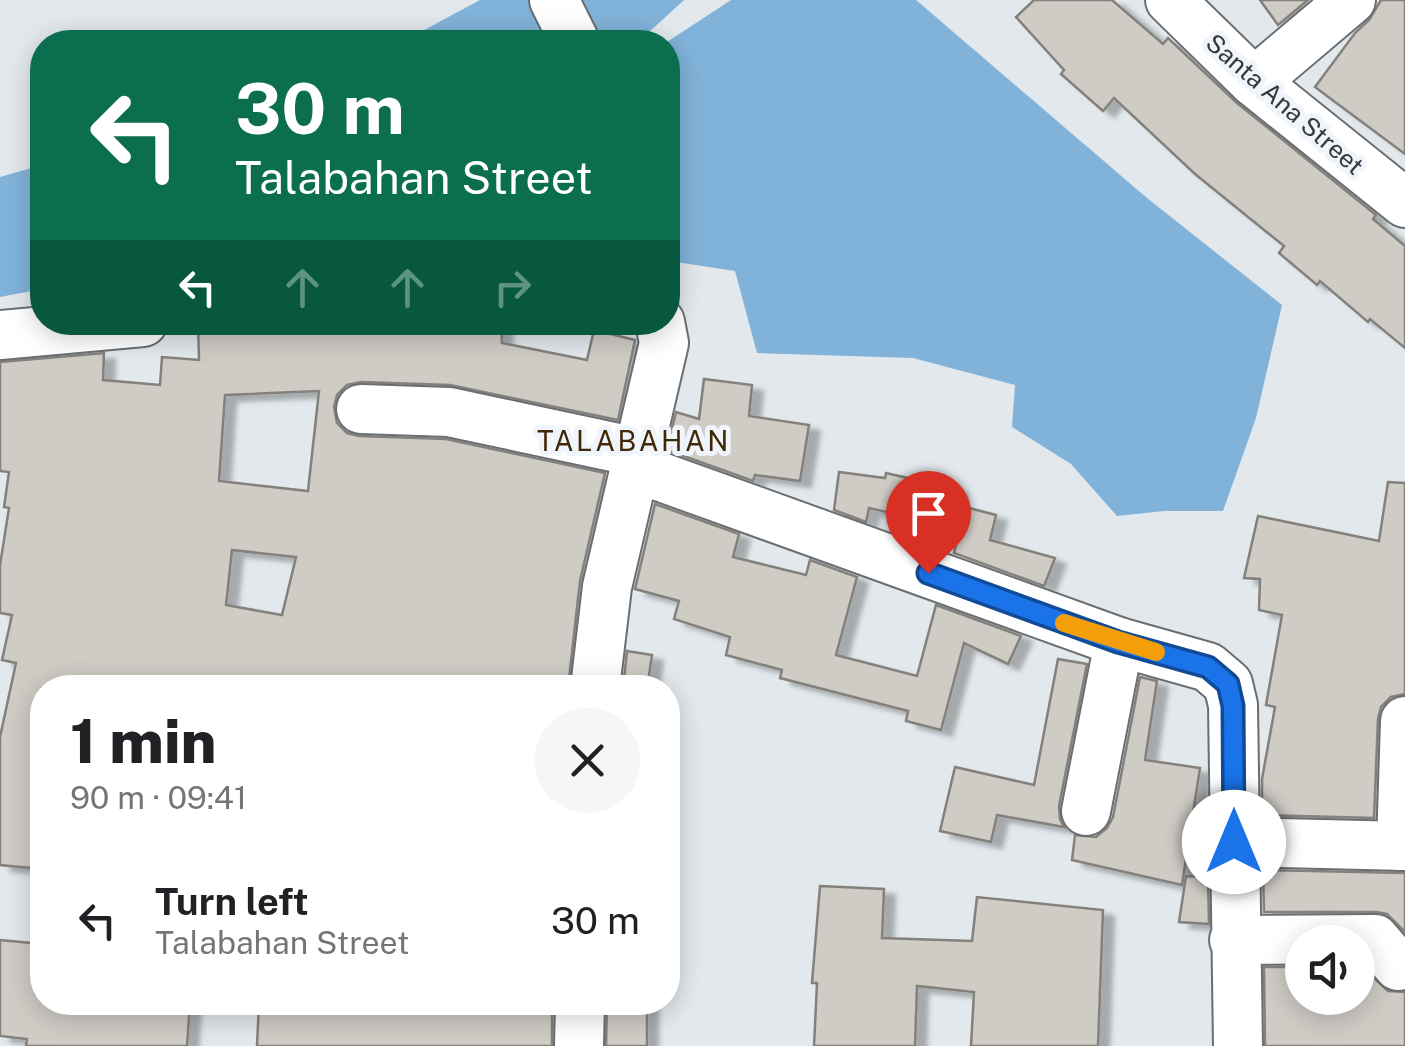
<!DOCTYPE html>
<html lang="en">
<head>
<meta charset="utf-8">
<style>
	body { margin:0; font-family:"Public Sans",sans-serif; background:#f6f6f6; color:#202124; height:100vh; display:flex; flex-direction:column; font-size:38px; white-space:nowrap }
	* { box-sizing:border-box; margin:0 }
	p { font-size:32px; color:#757577 }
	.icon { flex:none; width:55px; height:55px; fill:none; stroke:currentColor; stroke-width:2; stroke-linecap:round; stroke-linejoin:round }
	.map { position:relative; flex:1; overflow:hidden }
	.drawer { position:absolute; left:30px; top:675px; width:650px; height:340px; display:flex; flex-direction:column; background:#fff; border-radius:40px; box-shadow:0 5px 25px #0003 }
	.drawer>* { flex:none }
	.hud { position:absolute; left:30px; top:30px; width:650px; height:305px; border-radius:40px; box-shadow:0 5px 25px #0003; background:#0b6e4f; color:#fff; overflow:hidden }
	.tools { position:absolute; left:1285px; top:925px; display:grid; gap:20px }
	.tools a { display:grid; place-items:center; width:90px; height:90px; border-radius:50%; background:#fff; box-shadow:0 5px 25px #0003; font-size:50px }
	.pin { position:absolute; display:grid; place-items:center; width:85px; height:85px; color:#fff; margin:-102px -42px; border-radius:50% 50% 50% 0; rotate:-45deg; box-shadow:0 0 10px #0007 }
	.pin .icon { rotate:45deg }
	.me { position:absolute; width:110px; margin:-55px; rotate:0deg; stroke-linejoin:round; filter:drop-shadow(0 0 8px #0008) }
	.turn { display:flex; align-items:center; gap:35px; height:210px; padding:0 40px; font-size:45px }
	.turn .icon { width:130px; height:130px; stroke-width:2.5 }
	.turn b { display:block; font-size:70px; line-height:85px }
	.lanes { display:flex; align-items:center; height:95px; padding:0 40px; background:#0003; justify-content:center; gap:50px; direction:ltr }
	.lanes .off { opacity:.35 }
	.round { display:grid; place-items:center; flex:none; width:105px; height:105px; border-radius:52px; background:#f6f6f6 }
	.headline { display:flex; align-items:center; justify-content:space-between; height:170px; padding:0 40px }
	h1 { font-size:60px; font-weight:800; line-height:75px }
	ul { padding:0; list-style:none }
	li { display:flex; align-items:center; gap:30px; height:150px; padding:0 40px }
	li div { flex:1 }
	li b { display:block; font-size:38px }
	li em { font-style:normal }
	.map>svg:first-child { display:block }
</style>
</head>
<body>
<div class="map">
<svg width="1405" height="1046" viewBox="0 0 1405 1046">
	<defs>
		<filter id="shadow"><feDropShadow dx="11" dy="6" stdDeviation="2.5" flood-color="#0004"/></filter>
	</defs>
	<rect width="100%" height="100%" fill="#e2e8ec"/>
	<g fill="#81b2d9">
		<polygon points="480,0 684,0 638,42 402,42"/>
		<polygon points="731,0 916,0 1147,198 1282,305 1256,418 1223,511 1164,511 1117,516 1071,464 1012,427 1015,385 913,358 757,353 735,271 669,261 667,42"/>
		<polygon points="42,165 42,289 0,297 0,177"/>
	</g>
	<g fill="#cfcbc5" stroke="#84807b" stroke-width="2.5" fill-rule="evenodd" filter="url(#shadow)">
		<polygon points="1034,0 1112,0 1163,44 1168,38 1237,103 1376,215 1373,219 1405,246 1405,348 1370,319 1368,322 1320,281 1317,285 1279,253 1284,246 1195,174 1114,98 1103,111 1061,74 1064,70 1016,17"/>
		<polygon points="1260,0 1308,0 1278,25"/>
		<polygon points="1381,0 1405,0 1405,154 1315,87 1355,33 1369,20"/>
		<path d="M198,322H392V326L501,322L502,343L587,360L594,330L635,340L618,420L450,385L361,382L347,385L337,395L334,407L337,423L347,433L359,436L446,439L605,473L580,581L568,688H514L480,683L479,688H42V869L0,865V737L16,663L2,660L12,615L0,613V565L9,508L4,507L9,472L0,471V362L104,353L103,380L160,385L162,357L199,360ZM319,391L308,491L219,481L225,395ZM232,550L296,557L282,615L226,605Z"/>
		<polygon points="704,379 752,385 749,416 809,425 800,481 755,475 753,481 667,450 676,412 699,419"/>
		<polygon points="839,472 885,478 886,473 956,489 948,526 869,508 866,522 834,510"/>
		<polygon points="1388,482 1405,483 1405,694 1391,697 1381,707 1378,719 1374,818 1262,815 1262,779 1275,707 1266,705 1282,615 1259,610 1260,579 1244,578 1258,516 1379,541"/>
		<polygon points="655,504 739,534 733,557 806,575 810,560 857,577 836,655 917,676 936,605 1021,636 1008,664 964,643 941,730 906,721 908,711 780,678 782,670 726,655 730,637 674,619 679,601 635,589"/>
		<polygon points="965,507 996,515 990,540 1055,558 1044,586 954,553"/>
		<polygon points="627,651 652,655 647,688 623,688"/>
		<polygon points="1058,659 1087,664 1059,806 1060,819 1064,827 997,815 991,842 940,831 955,767 1034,785"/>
		<polygon points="1140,677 1157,681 1145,760 1200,768 1182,885 1072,860 1075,835 1096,837 1107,828 1113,817"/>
		<polygon points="1263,870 1405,873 1405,932 1387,914 1376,912 1264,912"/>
		<polygon points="1186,876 1208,877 1209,924 1179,922"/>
		<polygon points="820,886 884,889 882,938 972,941 977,897 1103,910 1098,1046 971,1046 974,992 917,986 915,1046 814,1046 817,983 812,983"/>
		<polygon points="0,940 42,944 42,1002 190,1002 187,1046 26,1046 27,1039 0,1036"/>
		<polygon points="1264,967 1302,967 1302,998 1358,998 1358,967 1362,967 1388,991 1405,992 1405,1046 1265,1046"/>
		<polygon points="259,1002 552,1002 552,1046 257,1046"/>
		<polygon points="607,1002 647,1002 647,1046 606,1046"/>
	</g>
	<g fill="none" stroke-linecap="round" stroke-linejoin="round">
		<defs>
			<g id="minor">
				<polyline points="554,0 575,42"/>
				<polyline points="1170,0 1254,82 1405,203"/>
				<polyline points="1254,82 1351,0"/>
				<polyline points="0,335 143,322"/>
				<polyline points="361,409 449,412 627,450 650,473 1119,642 1208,667 1228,684 1233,705 1238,1046"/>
				<polyline points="595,688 607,587 664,343 660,322"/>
				<polyline points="1086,811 1119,642"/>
				<polyline points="1234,842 1405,846"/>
				<polyline points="1401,846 1405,721"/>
				<polyline points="1234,940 1375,939 1398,966"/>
				<polyline points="579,1046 580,1002"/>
			</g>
		</defs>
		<use href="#minor" stroke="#696e72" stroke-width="52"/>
		<use href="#minor" stroke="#fff" stroke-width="48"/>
	</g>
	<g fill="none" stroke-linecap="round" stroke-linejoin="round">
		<defs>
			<polyline id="route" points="928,573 1118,642 1208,667 1228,684 1233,706 1234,842"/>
		</defs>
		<use href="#route" stroke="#114b97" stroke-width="25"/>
		<use href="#route" stroke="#1a73e8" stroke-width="18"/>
		<polyline stroke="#f59e0b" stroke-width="18" points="1064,623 1156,652"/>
	</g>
	<g text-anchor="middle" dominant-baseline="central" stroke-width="10" stroke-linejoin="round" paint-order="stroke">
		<g font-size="25" fill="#37393b" stroke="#eff5fa">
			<text transform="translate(1285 104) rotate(41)">Santa Ana Street</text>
		</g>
		<g font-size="28" letter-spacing="2.5" fill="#412806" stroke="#eff5fa">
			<text x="634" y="440">TALABAHAN</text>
		</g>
	</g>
</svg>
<div class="tools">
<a><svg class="icon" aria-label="sound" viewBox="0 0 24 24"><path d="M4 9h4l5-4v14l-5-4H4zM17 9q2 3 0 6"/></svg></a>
</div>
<div class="pin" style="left:928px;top:573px;background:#d93025"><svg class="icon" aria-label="arrive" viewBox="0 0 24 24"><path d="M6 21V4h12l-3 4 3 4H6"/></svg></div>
<svg class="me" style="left:1234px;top:842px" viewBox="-20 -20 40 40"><circle r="19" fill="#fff"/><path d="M0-13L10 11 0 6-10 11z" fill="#1a73e8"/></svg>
<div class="hud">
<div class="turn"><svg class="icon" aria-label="left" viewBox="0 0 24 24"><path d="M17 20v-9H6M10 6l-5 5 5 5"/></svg><div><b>30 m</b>Talabahan Street</div></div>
<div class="lanes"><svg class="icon" aria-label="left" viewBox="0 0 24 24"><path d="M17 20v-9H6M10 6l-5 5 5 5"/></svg><svg class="icon off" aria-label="ahead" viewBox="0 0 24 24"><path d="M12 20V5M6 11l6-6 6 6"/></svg><svg class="icon off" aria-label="ahead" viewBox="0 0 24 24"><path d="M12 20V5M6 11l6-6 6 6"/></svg><svg class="icon off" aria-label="right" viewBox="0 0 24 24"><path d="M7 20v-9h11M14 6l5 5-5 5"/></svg></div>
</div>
<section class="drawer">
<div class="headline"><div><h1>1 min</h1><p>90 m · 09:41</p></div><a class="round"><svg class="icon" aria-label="close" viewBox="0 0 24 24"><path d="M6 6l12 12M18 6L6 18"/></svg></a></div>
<ul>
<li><svg class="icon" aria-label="left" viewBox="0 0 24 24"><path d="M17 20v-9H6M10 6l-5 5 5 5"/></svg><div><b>Turn left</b><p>Talabahan Street</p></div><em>30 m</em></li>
</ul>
</section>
</div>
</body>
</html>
